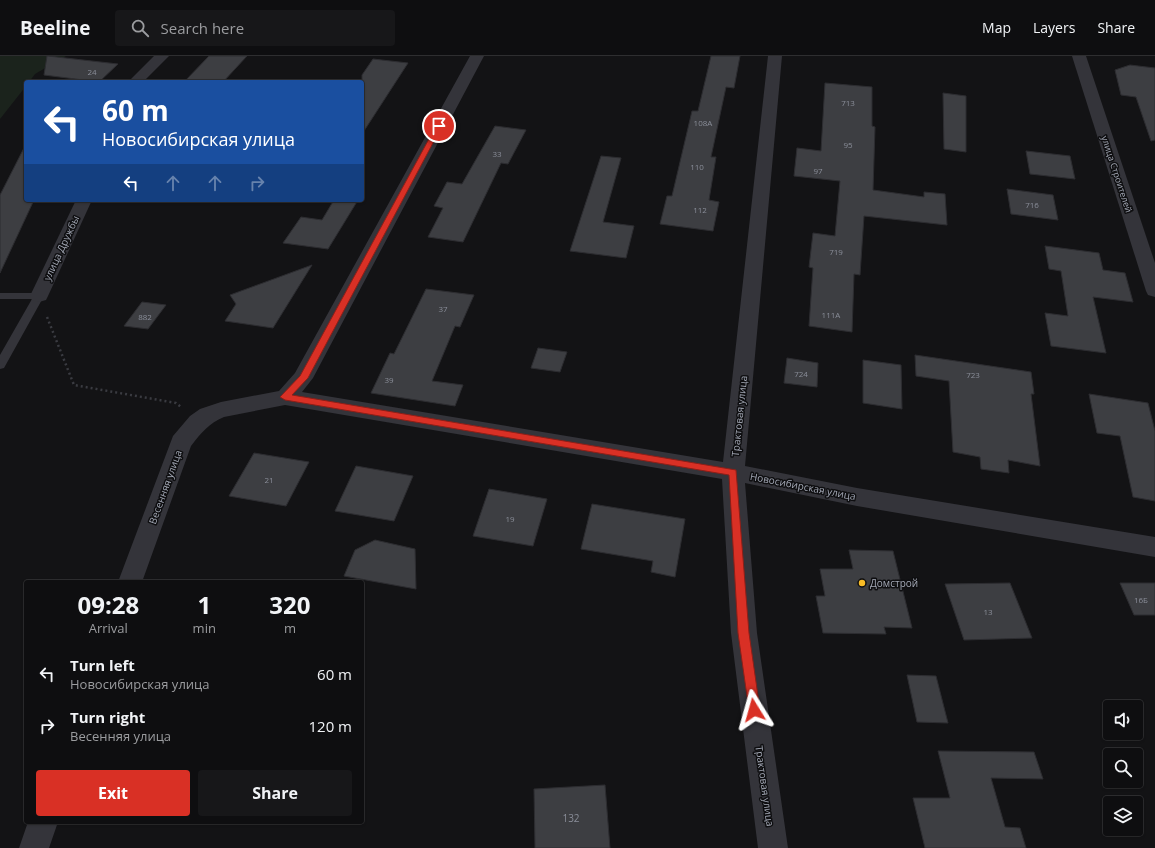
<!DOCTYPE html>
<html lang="en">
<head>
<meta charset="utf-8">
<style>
	body { margin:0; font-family:"Open Sans",sans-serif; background:#171719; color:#f1f3f6; height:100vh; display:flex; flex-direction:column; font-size:15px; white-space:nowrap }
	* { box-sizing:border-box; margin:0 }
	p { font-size:13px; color:#9b9c9f }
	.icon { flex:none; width:22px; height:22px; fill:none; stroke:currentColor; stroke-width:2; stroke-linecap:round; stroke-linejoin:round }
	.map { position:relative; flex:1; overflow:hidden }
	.sheet { position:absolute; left:24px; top:524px; width:340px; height:244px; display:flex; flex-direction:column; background:#0e0e10; border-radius:4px; box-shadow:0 1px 3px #0004,0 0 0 1px #2e2e30 }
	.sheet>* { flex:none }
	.guide { position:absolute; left:24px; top:24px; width:340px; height:122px; border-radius:4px; box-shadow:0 1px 3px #0004,0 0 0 1px #2e2e30; background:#1a4fa0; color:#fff; overflow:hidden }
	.buttons { position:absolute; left:1103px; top:644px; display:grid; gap:8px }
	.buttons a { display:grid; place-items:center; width:40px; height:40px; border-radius:4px; background:#0e0e10; box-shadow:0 1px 3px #0004,0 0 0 1px #2e2e30; font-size:20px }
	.pin { position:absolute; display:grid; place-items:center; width:34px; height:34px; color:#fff; margin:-17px; border:2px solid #fff; border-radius:50%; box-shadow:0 1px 4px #0007 }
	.me { position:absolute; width:44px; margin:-22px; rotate:352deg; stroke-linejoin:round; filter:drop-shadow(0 0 3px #0008) }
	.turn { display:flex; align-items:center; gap:14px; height:84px; padding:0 12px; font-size:18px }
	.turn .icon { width:52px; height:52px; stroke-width:2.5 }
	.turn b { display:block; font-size:28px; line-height:34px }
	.lanes { display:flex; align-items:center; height:38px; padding:0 12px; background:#0003; justify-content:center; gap:20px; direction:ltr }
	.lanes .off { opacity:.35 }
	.eta { display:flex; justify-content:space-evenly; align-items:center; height:68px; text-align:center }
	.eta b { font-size:24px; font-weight:700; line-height:28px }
	.button { display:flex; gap:8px; margin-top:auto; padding:8px 12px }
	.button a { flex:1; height:46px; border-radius:4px; background:#d93025; color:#fff; font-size:16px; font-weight:700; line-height:46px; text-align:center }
	.button a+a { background:#171719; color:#f1f3f6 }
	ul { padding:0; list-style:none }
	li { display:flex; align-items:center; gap:12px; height:52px; padding:0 12px }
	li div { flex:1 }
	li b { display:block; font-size:15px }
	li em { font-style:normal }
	header { display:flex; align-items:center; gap:24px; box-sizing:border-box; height:56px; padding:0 20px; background:#0e0e10; border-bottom:1px solid #2e2e30 }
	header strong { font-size:19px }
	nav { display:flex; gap:22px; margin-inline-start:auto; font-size:14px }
	.search { width:280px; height:36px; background:#171719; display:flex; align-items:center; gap:10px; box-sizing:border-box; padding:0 14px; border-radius:4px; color:#9b9c9f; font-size:15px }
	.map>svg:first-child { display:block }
</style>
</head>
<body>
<header>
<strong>Beeline</strong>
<div class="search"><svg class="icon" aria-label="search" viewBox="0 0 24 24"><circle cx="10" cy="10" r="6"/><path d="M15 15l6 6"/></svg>Search here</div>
<nav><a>Map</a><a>Layers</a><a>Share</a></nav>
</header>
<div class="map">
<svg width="1155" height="792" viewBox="0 0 1155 792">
	<rect width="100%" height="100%" fill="#131315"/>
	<polygon fill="#1b231c" points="0,0 66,0 35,18 29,26 26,26 26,30 0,63"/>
	<g fill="#3d3e42" stroke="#2d2d31">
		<polygon points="47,0 48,0 118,8 99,26 44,19"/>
		<polygon points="209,0 247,0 223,26 184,26"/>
		<polygon points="711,0 740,0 734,32 726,31 711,101 716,101 709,144 719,146 713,175 660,168 667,140 672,140 692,55 698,55"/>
		<polygon points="373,3 408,7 362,78 362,19"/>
		<polygon points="1130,9 1155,12 1155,84 1151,85 1136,41 1121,39 1115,14"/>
		<polygon points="825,27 872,31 872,70 875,71 873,134 924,141 924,136 945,138 947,169 864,160 860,219 854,218 852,276 809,270 813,212 809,211 813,177 835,180 840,125 794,120 797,92 821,95"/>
		<polygon points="943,37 966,40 966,96 944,93"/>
		<polygon points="495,70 526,74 508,108 501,107 463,186 428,181 443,152 434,150 447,126 462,128"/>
		<polygon points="26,88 26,144 34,144 0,217 0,139"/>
		<polygon points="1026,95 1070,100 1075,123 1030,118"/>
		<polygon points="601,100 621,102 603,166 634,170 626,202 570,195"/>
		<polygon points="1007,133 1053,139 1058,164 1011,158"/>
		<polygon points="334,144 358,144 328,193 283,187 301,161 322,164"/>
		<polygon points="1045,190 1099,197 1103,214 1125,217 1133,246 1093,241 1106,297 1051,290 1045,257 1068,260 1061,215 1049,213"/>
		<polygon points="312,209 273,272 225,265 236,248 230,239"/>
		<polygon points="426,233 474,239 460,271 455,270 432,325 463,329 455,350 371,337 390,297 394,298"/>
		<polygon points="142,246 166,249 148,273 124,270"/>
		<polygon points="538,292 567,296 560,316 531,312"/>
		<polygon points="915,299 1031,316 1034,338 1031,338 1040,410 1008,404 1009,417 981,413 980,401 953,396 949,325 916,320"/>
		<polygon points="787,302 818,307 817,331 784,327"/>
		<polygon points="863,304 901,309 902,353 863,347"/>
		<polygon points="1089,338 1148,347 1155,375 1155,445 1133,441 1120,380 1097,377"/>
		<polygon points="254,397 309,406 286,450 229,440"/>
		<polygon points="356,410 413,420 394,465 335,455"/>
		<polygon points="489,433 547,443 533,490 473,480"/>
		<polygon points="592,448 685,463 675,521 651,516 653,505 581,493"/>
		<polygon points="375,484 415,493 416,533 344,520 355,494"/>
		<polygon points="849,494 893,495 912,572 884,571 886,578 823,577 816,540 825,540 820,513 853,513"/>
		<polygon points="1010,527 1032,582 964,584 945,528"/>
		<polygon points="1120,527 1155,527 1155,559 1134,559"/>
		<polygon points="907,619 936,620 948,667 917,666"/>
		<polygon points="938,695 1034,696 1043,723 991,722 1005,771 1020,772 1026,792 925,792 913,742 950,742"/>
		<polygon points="605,729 610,792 535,792 534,733"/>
	</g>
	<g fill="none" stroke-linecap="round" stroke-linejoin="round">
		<polyline stroke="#3a3b41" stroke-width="2.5" stroke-dasharray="2 3" stroke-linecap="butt" points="47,261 74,329 176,347 181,351"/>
		<polygon fill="#34343a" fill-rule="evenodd" points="0,237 39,237 44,240 4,312 0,313 0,299 32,243 0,243"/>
		<g fill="#34343a" fill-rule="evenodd">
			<polygon points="154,0 169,0 143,26 128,26"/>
			<path d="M470,0H484L313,322L302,336L723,406L768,0H782L745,410L857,432L1155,481V501L857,450L745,427L757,577L788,792H758L731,577L722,423L285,349L224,361C209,367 201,377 191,390L142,526H118L173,380L190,360L200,353L221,346L279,335L295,317Z"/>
			<polygon points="1072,0 1086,0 1155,207 1155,241 1148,239 1146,235"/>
			<polygon points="76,144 92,144 48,240 46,244 39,246 32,244 30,240"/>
			<polygon points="28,766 58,766 49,792 19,792"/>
		</g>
	</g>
	<polygon fill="#d93025" stroke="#8d1f18" points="439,68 442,70 308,322 292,339 736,414 749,577 760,654 758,658 754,659 750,658 749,654 738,577 729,419 285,344 280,341 300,320 436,70"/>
	<circle fill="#f9bc26" stroke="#0e0e10" stroke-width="1.5" cx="862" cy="527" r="4"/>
	<g text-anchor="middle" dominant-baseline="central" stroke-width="3" stroke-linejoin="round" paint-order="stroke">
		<g font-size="8" fill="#8a8e99">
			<text x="92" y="15">24</text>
			<text x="848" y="46">713</text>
			<text x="703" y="66">108А</text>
			<text x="848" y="88">95</text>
			<text x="497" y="97">33</text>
			<text x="697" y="110">110</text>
			<text x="818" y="114">97</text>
			<text x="1032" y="148">716</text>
			<text x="700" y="153">112</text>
			<text x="836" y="195">719</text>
			<text x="443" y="252">37</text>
			<text x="831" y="258">111А</text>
			<text x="145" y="260">882</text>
			<text x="801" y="317">724</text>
			<text x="973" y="318">723</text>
			<text x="389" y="323">39</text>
			<text x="269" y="423">21</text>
			<text x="510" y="462">19</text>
			<text x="1141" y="543">16Б</text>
			<text x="988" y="555">13</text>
		</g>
		<g font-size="9" fill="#a4a9b6" stroke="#0e0e10">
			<text transform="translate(1117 118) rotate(72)">улица Строителей</text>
		</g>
		<g font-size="10" fill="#a4a9b6" stroke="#0e0e10">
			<text transform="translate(61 192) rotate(-65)">улица Дружбы</text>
			<text transform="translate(739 360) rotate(-84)">Трактовая улица</text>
			<text transform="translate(803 430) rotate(11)">Новосибирская улица</text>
			<text transform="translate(165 431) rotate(-70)">Весенняя улица</text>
			<text transform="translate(765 730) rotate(82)">Трактовая улица</text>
		</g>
		<g font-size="10" fill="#a4a9b6" stroke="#0e0e10" text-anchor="start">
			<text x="870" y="527">Домстрой</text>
		</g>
		<g font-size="10" fill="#8a8e99">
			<text x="571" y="762">132</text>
		</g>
	</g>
</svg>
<div class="buttons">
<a><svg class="icon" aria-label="sound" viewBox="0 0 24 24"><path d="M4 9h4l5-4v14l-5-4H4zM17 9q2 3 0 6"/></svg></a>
<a><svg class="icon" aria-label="search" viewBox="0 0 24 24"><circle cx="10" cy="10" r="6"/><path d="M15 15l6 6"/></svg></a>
<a><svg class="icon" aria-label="layers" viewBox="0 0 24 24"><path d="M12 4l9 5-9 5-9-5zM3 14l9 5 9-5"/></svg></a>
</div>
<div class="pin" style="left:439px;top:70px;background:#d93025"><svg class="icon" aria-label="arrive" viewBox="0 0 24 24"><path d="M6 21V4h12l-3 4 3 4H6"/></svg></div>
<svg class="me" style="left:754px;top:654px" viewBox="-20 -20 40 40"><path d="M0-17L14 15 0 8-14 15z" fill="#d93025" stroke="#fff" stroke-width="4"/></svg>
<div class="guide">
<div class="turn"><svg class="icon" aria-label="left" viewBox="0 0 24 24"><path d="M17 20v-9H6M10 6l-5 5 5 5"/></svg><div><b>60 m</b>Новосибирская улица</div></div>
<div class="lanes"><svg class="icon" aria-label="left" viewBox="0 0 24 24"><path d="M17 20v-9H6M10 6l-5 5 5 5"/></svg><svg class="icon off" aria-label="ahead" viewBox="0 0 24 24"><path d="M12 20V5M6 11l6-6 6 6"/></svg><svg class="icon off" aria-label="ahead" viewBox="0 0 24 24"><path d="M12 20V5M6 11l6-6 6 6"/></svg><svg class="icon off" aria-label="right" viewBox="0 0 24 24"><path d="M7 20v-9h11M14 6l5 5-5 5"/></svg></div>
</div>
<section class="sheet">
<div class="eta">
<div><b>09:28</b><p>Arrival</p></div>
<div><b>1</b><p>min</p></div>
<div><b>320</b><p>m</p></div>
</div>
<ul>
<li><svg class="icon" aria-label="left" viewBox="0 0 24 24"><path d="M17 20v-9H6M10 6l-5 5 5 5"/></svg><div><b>Turn left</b><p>Новосибирская улица</p></div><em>60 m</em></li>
<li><svg class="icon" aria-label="right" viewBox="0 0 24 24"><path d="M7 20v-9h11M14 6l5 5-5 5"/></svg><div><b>Turn right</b><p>Весенняя улица</p></div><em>120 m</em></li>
</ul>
<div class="button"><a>Exit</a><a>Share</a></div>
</section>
</div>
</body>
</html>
